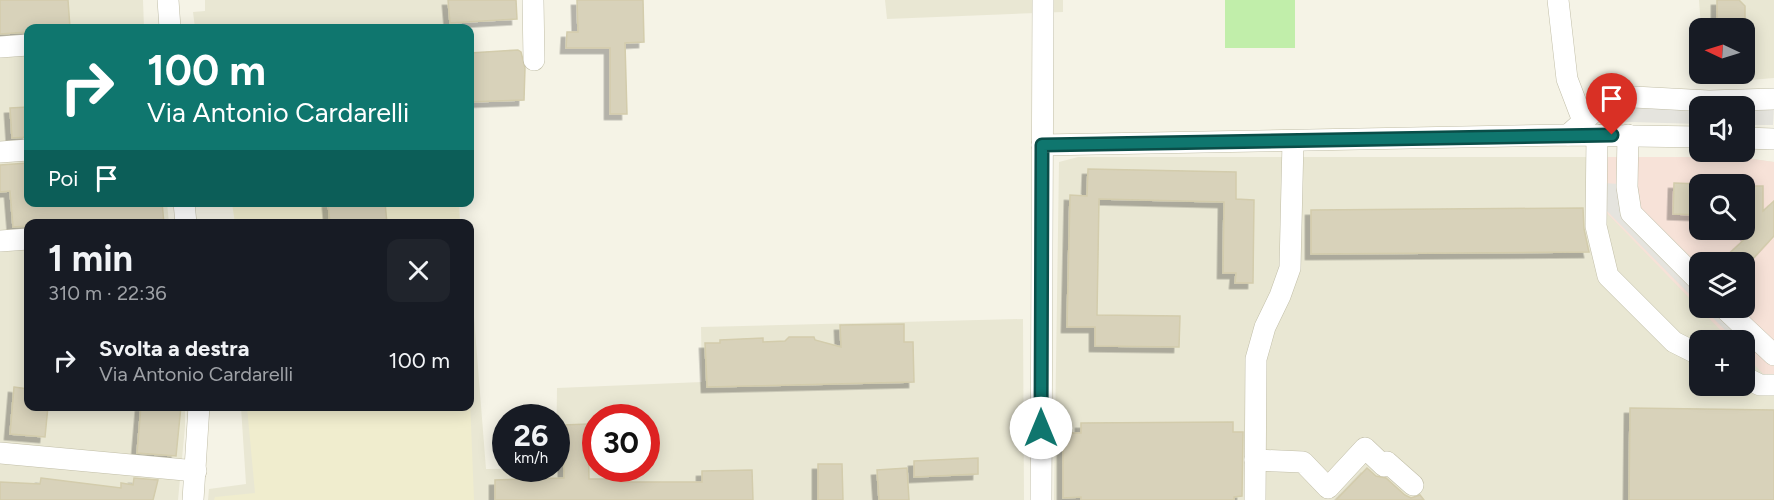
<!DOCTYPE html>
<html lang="it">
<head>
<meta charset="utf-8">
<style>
	body { margin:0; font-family:Figtree,sans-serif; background:#20242c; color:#f1f3f6; height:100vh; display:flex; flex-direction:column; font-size:22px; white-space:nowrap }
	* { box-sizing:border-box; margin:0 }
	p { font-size:20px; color:#9ea1a6 }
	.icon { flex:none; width:33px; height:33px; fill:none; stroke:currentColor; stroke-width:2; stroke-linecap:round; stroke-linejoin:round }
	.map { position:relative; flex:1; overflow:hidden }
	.sheet { position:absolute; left:24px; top:219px; width:450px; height:192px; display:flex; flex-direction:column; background:#171b24; border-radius:12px; box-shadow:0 3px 15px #0003 }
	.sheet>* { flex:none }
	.banner { position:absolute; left:24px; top:24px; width:450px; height:183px; border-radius:12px; box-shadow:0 3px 15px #0003; background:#0f766e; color:#fff; overflow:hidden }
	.needle { width:39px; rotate:274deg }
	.buttons { position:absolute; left:1689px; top:18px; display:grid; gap:12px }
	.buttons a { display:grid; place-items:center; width:66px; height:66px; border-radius:12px; background:#171b24; box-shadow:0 3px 15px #0003; font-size:30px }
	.speed { position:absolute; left:492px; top:404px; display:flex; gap:12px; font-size:30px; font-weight:700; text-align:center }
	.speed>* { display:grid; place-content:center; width:78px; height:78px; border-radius:50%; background:#171b24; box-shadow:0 3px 15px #0003; line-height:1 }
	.speed small { font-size:15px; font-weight:400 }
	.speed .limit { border:9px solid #d22; background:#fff; color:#111 }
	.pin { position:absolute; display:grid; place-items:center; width:51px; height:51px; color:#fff; margin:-62px -26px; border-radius:50% 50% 50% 0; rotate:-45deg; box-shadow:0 0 6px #0007 }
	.pin .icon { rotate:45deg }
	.me { position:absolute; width:66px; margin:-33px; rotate:0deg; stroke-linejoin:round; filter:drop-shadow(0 0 4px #0008) }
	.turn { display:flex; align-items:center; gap:21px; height:126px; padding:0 24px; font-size:27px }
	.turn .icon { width:78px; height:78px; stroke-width:2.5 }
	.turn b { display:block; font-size:42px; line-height:51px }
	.then { display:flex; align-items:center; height:57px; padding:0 24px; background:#0003; gap:12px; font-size:22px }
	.round { display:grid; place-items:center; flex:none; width:63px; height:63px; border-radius:12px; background:#20242c }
	.headline { display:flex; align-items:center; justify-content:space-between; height:102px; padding:0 24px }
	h1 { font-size:36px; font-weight:700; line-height:45px }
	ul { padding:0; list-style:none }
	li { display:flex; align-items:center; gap:18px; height:78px; padding:0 24px }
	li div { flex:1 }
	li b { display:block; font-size:22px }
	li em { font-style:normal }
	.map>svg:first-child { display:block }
</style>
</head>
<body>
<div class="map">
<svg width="1774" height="500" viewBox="0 0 1774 500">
	<defs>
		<filter id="shadow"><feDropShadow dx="-5.5" dy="5.5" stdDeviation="0" flood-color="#0004"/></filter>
	</defs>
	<rect width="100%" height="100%" fill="#f5f3e6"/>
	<g fill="#e9e7d3" fill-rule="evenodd">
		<polygon points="0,0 143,0 144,28 149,28 28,28 28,202 167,203 169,223 28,224 28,406 185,407 185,427 178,500 0,500"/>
		<polygon points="205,0 448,0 450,28 195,28 193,12 205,11"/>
		<polygon points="885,0 1063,0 1063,12 887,19"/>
		<polygon points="1699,0 1774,0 1774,78 1704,84 1703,74 1744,74 1744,28 1701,28"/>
		<path d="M1078,157H1738L1774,162V500H1054L1059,162ZM1700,184H1744V230H1700ZM1700,262H1744V308H1700ZM1700,340H1744V386H1700Z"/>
		<path d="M470,266L486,469L556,468L557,388L702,382L701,327L1023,319L1024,500H208L209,489L246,484L241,407L470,406ZM596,417H646V468H596Z"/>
	</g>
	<g fill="#f0edce">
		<polygon points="232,203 459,203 460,223 235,223"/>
		<polygon points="470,400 474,500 214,500 215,497 255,493 247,407 470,406"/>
	</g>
	<path fill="#f7e2d8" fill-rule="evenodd" d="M1601,157H1738L1774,162V379H1768L1745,355L1744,340H1730L1601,207ZM1700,184H1744V230H1700ZM1700,262H1744V308H1700Z"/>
	<rect fill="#c1eeaa" x="1225" y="0" width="70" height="48"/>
	<g fill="#e5e4de">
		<polygon points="1622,98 1700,106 1699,124 1597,121"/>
		<polygon points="1774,105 1773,125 1745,125 1744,106"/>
		<polygon points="1603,183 1619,184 1699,277 1699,304 1603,207"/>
		<polygon points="1703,308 1730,308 1748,326 1735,340"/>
	</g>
	<g fill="#d8d2ba" stroke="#d3ccac" stroke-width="1.5" filter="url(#shadow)">
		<polygon points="0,0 68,0 70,28 28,28 28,32 0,34"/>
		<polygon points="448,0 516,0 517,19 450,23"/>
		<polygon points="577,0 643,0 644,42 625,43 627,114 610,114 610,48 566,48 567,32 578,32"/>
		<polygon points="1717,0 1739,0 1745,6 1745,28 1717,28"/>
		<polygon points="518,50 521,52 525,68 524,100 470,102 470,53"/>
		<polygon points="28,107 28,137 12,138 10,108"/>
		<polygon points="28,163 28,202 162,202 164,224 28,224 28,226 13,227 10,191 0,192 0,165"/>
		<polygon points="1088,169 1236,172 1236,199 1254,200 1253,283 1235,283 1236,273 1223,273 1224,202 1099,199 1097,315 1180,316 1179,347 1095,346 1095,327 1067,327 1070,195 1087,196"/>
		<polygon points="1674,183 1700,184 1700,215 1673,214"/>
		<polygon points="1744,186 1763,186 1763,211 1774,201 1774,236 1750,262 1720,262 1748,236 1744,232"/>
		<polygon points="328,202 385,202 387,224 330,224"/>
		<polygon points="1583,208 1584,229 1589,252 1311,254 1311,210"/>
		<polygon points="904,324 904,342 913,342 914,382 707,387 705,343 720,343 720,340 763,338 763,342 785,341 789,337 814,337 815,340 841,347 840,325"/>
		<polygon points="14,387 28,389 28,406 48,406 45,437 10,434"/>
		<polygon points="141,406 181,406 176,456 137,453"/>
		<polygon points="1630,408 1774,410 1774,500 1629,500"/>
		<polygon points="1233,422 1233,432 1243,432 1242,496 1234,497 1234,500 1081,500 1081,497 1063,498 1063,433 1081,433 1081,423"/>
		<polygon points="588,424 589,479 620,479 620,482 702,482 702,471 752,470 753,500 495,500 495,480 564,478 563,425"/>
		<polygon points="978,458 978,474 914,477 914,461"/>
		<polygon points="818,464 842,464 843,500 818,500"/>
		<polygon points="907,468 909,500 879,500 877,470"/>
		<polygon points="1367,468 1376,476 1386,478 1405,495 1411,498 1420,495 1424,500 1336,500"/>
		<polygon points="41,478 121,488 121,483 133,485 134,478 158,480 153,500 0,500 0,482 40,484"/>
	</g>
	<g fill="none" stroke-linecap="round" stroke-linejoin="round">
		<defs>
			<g id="minor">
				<polyline points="168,0 170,28"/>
				<polyline points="533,0 534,60"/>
				<polyline points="1558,0 1567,79 1583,121"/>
				<polyline points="0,47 28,45"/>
				<polyline points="1568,135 1608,99 1615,96 1709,101 1774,99"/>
				<polyline points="1597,135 1596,226 1608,276 1674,342 1700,355"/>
				<polyline points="1628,135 1627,187 1631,213 1700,282"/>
				<polyline points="1744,138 1774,139"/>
				<polyline points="1042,145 1568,135 1700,137"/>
				<polyline points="0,152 28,150"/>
				<polyline points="184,202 186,224"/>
				<polyline points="0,241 28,239"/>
				<polyline points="1724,308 1774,355"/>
				<polyline points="1744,377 1760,385 1774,385"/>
				<polyline points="0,453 196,471"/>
				<polyline points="1255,460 1303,462 1328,488 1365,448 1384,466 1387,462 1413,485"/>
				<polyline points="193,500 199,406"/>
				<polyline points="1041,500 1043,0"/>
				<polyline points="1255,500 1256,359 1265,327 1280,296 1290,268 1293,141"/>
			</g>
		</defs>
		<use href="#minor" stroke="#c1bea7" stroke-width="22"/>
		<use href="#minor" stroke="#fff" stroke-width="21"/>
	</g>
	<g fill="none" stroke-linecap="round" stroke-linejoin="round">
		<defs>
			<polyline id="route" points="1041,428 1042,145 1612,135"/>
		</defs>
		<use href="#route" stroke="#0a4d48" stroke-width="15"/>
		<use href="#route" stroke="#0f766e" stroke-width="10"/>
	</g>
</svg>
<div class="buttons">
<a><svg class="needle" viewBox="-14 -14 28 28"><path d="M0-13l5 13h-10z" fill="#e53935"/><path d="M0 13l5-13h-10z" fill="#9ea1a6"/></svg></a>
<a><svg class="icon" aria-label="sound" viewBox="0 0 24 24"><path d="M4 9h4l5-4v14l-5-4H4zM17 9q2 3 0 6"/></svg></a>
<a><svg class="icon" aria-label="search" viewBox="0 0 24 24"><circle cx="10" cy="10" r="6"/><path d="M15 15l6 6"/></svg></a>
<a><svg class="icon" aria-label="layers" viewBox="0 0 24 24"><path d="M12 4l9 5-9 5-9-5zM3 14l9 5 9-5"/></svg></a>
<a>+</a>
</div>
<div class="speed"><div>26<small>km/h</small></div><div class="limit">30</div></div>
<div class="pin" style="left:1612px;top:135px;background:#d93025"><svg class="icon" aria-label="arrive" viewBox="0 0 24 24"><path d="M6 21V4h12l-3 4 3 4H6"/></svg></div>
<svg class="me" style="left:1041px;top:428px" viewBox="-20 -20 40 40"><circle r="19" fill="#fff"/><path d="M0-13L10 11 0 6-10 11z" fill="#0f766e"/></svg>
<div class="banner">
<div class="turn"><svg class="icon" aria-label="right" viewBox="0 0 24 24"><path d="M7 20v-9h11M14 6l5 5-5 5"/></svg><div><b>100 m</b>Via Antonio Cardarelli</div></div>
<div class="then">Poi<svg class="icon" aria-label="arrive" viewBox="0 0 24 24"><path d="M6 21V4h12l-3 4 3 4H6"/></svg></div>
</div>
<section class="sheet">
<div class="headline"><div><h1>1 min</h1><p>310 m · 22:36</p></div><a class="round"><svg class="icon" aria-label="close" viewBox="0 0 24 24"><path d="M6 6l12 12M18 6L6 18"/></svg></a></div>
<ul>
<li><svg class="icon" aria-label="right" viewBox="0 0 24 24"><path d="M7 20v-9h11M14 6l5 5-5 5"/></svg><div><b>Svolta a destra</b><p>Via Antonio Cardarelli</p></div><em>100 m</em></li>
</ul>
</section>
</div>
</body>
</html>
